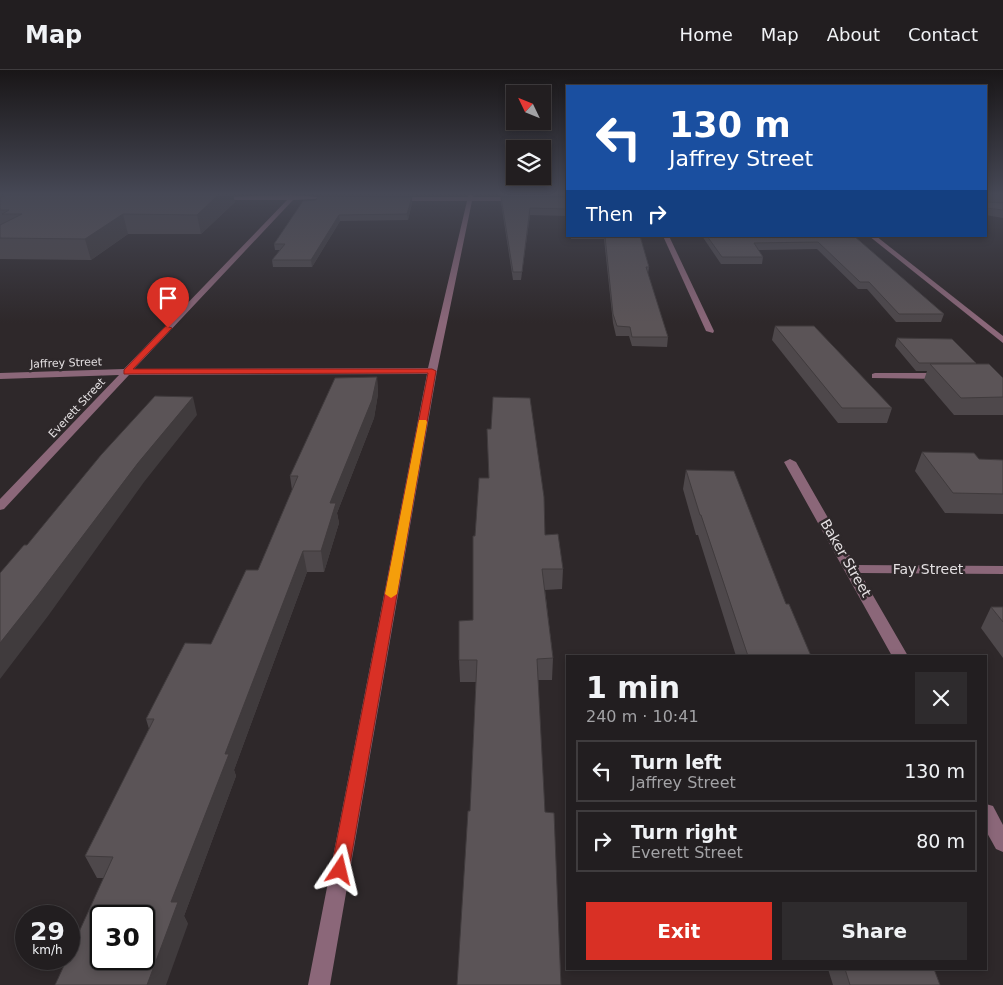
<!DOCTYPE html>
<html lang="en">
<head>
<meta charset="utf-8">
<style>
	body { margin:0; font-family:"DejaVu Sans",sans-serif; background:#2e2b2d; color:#f1f3f6; height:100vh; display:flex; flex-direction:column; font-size:19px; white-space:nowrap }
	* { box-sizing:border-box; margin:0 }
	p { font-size:16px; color:#a2a2a5 }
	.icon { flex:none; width:28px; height:28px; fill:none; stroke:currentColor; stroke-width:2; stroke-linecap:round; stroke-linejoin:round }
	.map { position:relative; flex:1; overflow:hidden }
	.details { position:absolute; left:566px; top:585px; width:421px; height:315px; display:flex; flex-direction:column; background:#221e20; border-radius:0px; box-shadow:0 2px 8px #0003,0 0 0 1px #3f3c3e }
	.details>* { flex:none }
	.guide { position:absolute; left:566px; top:15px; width:421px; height:152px; border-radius:0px; box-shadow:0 2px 8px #0003,0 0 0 1px #3f3c3e; background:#1a4fa0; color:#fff; overflow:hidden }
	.needle { width:32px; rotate:313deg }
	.controls { position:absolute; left:506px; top:15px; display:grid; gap:10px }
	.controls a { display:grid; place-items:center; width:45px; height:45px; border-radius:0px; background:#221e20; box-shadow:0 2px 8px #0003,0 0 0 1px #3f3c3e; font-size:25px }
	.speed { position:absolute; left:15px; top:835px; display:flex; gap:10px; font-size:25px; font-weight:700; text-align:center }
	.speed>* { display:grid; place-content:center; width:65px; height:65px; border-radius:50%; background:#221e20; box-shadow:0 2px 8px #0003,0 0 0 1px #3f3c3e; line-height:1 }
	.speed small { font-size:12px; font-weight:400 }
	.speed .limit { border:2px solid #111; border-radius:8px; background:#fff; color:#111 }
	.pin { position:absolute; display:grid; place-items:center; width:42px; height:42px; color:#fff; margin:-51px -21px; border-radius:50% 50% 50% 0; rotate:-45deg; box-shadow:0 0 5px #0007 }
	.pin .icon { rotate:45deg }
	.me { position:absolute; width:55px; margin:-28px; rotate:10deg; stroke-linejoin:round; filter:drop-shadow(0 0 4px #0008) }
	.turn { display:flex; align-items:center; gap:18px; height:105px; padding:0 20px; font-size:22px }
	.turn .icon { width:65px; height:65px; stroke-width:2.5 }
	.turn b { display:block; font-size:35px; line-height:42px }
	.then { display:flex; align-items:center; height:48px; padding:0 20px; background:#0003; gap:10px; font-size:19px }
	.round { display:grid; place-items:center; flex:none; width:52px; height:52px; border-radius:0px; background:#2e2b2d }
	.headline { display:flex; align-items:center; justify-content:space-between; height:85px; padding:0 20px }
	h1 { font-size:30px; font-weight:700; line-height:38px }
	.button { display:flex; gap:10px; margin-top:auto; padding:10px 20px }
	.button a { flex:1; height:58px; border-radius:0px; background:#d93025; color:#fff; font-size:20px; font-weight:700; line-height:58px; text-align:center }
	.button a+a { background:#2e2b2d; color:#f1f3f6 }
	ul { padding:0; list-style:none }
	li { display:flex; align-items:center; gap:15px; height:62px; margin:0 10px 8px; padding:0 10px; border:2px solid #3f3c3e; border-radius:0px }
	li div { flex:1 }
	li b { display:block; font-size:19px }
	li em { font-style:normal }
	header { display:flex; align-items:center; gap:30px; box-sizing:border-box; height:70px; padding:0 25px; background:#221e20; border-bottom:1px solid #3f3c3e }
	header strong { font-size:24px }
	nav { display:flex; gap:28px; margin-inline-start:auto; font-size:18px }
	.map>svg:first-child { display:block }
</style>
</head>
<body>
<header>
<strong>Map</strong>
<nav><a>Home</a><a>Map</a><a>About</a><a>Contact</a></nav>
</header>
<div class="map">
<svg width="1003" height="915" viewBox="0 0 1003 915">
	<rect width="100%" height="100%" fill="#2e282a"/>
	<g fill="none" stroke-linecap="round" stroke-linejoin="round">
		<g fill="#8b6779" fill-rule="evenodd">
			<polygon points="291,125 336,128 293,130 134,299 428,298 467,131 395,131 392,129 395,127 468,127 468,125 474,125 473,127 518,127 521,129 518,131 472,131 437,301 330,915 308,915 427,304 129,305 4,439 0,440 0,429 119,305 0,309 0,303 124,299 287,130 218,130 216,127"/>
			<polygon points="663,166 669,166 714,261 713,263 706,261"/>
			<polygon points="869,166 876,166 1003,266 1003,273"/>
			<polygon points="875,303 943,303 948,306 943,309 872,308 872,304"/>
			<polygon points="790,389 796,392 855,495 1003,496 1003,504 860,503 908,586 892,586 784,392"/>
			<polygon points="986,734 993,736 1003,755 1003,782 996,779 986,761"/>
		</g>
	</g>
	<g fill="#4e484b">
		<polygon points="0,125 233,125 235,132 201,164 128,164 91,190 0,189"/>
		<polygon points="335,125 414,125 414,126"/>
		<rect x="500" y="125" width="68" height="1"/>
		<polygon points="986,125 1003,125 1003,132 988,132 1003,133 1003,148 986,145"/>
		<polygon points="501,127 568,127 568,146 530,145 521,210 513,210 501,133"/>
		<polygon points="303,131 412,133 408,150 340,151 312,197 273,197 272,190 280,180 275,180 274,174"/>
		<polygon points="571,166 640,166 649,197 648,204 668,267 667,277 632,276 629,266 616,266 613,253 604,169 571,169"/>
		<polygon points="702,166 854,166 944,244 941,252 896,252 867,219 858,219 817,179 758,180 763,187 762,194 721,194"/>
		<polygon points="775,256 892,338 887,353 838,353 772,270"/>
		<polygon points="897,268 976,293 976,294 1003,308 1003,345 954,345 924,310 927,301 916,301 895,276"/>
		<polygon points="377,307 378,324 374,348 337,443 339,453 324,502 307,502 234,700 236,706 184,846 188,854 103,808 97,808 85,786 149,659 146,649 211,574 258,500 292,420 290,406"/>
		<polygon points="487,359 563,499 562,519 545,520 553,588 552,610 538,610 470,741 476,612 460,612 459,590 473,550 475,466 489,408"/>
		<polygon points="922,382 979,389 1003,390 1003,444 945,443 915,401"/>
		<polygon points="686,400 786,534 811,586 736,586 698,465 696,465 683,419"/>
		<polygon points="991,537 1003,537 1003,588 981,558"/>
		<polygon points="828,899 934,899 940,915 833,915"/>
	</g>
	<g fill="#403b3d">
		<polygon points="218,125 233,125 235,132 201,164 197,145"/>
		<polygon points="412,127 412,133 408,150 407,144"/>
		<polygon points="530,138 530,145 521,210"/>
		<polygon points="123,144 128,164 91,190 85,169"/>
		<polygon points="339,145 340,151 312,197 311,190"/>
		<polygon points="377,307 378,324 374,348 337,443 339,453 324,502 321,481 330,433"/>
		<polygon points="193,327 197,345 144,412 48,546 0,609 0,573 138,393"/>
		<polygon points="303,481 307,502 234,700 236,706 184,846 188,854 166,915 147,915 171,832 225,684"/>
	</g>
	<g fill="#5b5457" stroke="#403b3d" fill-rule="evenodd">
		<polygon points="6,125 218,125 197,145 123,144 85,169 0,168 0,155 22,144 2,144 9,140 0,140 0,128"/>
		<polygon points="986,125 987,125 988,132 1003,133 1003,140 986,138"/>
		<polygon points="318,126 412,127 407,144 339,145 311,190 272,190 285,174 274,174 303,131 316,130"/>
		<polygon points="501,127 568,127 568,139 530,138 522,202 513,202"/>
		<polygon points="605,166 640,166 649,197 646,197 668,267 632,267 630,257 617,256 613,244"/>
		<polygon points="707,166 854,166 944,244 899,244 869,212 860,212 818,172 754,173 763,187 722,187"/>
		<polygon points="775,256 814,256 892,338 842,338"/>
		<polygon points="897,268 952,269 976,293 919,293"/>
		<polygon points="930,294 989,294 1003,308 1003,327 961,328"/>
		<path d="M377,307L372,330L330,433H336L321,481H303L225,684H229L171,832H178L147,915H55L67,889H69V884L113,787L85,786L154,649H146L185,573L211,574L246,500H258L298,406H290L335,308ZM101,846H144V889H101Z"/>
		<polygon points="155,326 193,327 138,393 38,525 0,573 0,503 24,475 27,475 101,385"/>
		<polygon points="493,327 530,328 544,427 545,465 558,464 563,499 542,499 553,588 537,589 545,742 554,743 561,915 457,915 468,741 470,741 477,590 459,590 459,551 473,550 473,466 475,466 479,408 489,408 487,359 491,359"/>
		<polygon points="922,382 974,383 979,389 1003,390 1003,424 953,423"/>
		<polygon points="686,400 734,401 786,534 789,534 811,586 748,586 701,445 700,445"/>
		<polygon points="991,537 1003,537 1003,552"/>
		<polygon points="845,899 934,899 940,915 850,915"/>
	</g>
	<linearGradient id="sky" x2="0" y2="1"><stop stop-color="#191617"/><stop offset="0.49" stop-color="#464855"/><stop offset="1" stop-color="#464855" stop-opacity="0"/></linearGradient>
	<rect width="1003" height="253" fill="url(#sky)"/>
	<polygon fill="#d93025" stroke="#8d1f18" points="166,256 172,258 133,299 432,299 436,301 349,800 347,806 340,808 334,806 331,800 428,303 124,304 124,300"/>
	<polygon fill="#f59e0b" points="419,350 426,350 427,352 397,524 391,528 385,524"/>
	<g text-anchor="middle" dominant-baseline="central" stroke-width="5" stroke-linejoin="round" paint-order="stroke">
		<g font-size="11" fill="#e4e0e2" stroke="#2e282a">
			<text transform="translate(66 293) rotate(-2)">Jaffrey Street</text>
			<text transform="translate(77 338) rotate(-47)">Everett Street</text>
		</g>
		<g font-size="14" fill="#e4e0e2" stroke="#2e282a">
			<text transform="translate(846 488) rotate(60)">Baker Street</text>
			<text x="928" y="499">Fay Street</text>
		</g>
	</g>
</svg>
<div class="controls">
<a><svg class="needle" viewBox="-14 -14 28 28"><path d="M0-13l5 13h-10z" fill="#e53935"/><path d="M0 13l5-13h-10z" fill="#a2a2a5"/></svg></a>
<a><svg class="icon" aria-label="layers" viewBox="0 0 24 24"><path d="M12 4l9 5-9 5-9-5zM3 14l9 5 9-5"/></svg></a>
</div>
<div class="speed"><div>29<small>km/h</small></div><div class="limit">30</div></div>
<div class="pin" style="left:168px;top:258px;background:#d93025"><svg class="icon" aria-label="arrive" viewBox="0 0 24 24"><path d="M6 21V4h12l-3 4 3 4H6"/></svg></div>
<svg class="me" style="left:340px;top:800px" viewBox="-20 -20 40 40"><path d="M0-17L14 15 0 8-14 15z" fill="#d93025" stroke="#fff" stroke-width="4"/></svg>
<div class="guide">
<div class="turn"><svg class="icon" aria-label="left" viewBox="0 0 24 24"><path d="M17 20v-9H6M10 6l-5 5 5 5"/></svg><div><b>130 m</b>Jaffrey Street</div></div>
<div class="then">Then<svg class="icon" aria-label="right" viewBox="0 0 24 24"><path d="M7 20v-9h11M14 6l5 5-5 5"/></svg></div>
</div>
<section class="details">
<div class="headline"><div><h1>1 min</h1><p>240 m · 10:41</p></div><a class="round"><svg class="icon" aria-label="close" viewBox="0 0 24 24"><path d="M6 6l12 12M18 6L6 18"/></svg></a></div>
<ul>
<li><svg class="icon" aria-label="left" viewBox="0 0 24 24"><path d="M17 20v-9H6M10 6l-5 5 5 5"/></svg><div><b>Turn left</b><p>Jaffrey Street</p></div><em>130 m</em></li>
<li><svg class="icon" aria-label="right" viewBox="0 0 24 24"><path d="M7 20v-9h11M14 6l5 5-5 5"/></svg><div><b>Turn right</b><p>Everett Street</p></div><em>80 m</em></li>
</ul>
<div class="button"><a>Exit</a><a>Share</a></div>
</section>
</div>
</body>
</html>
